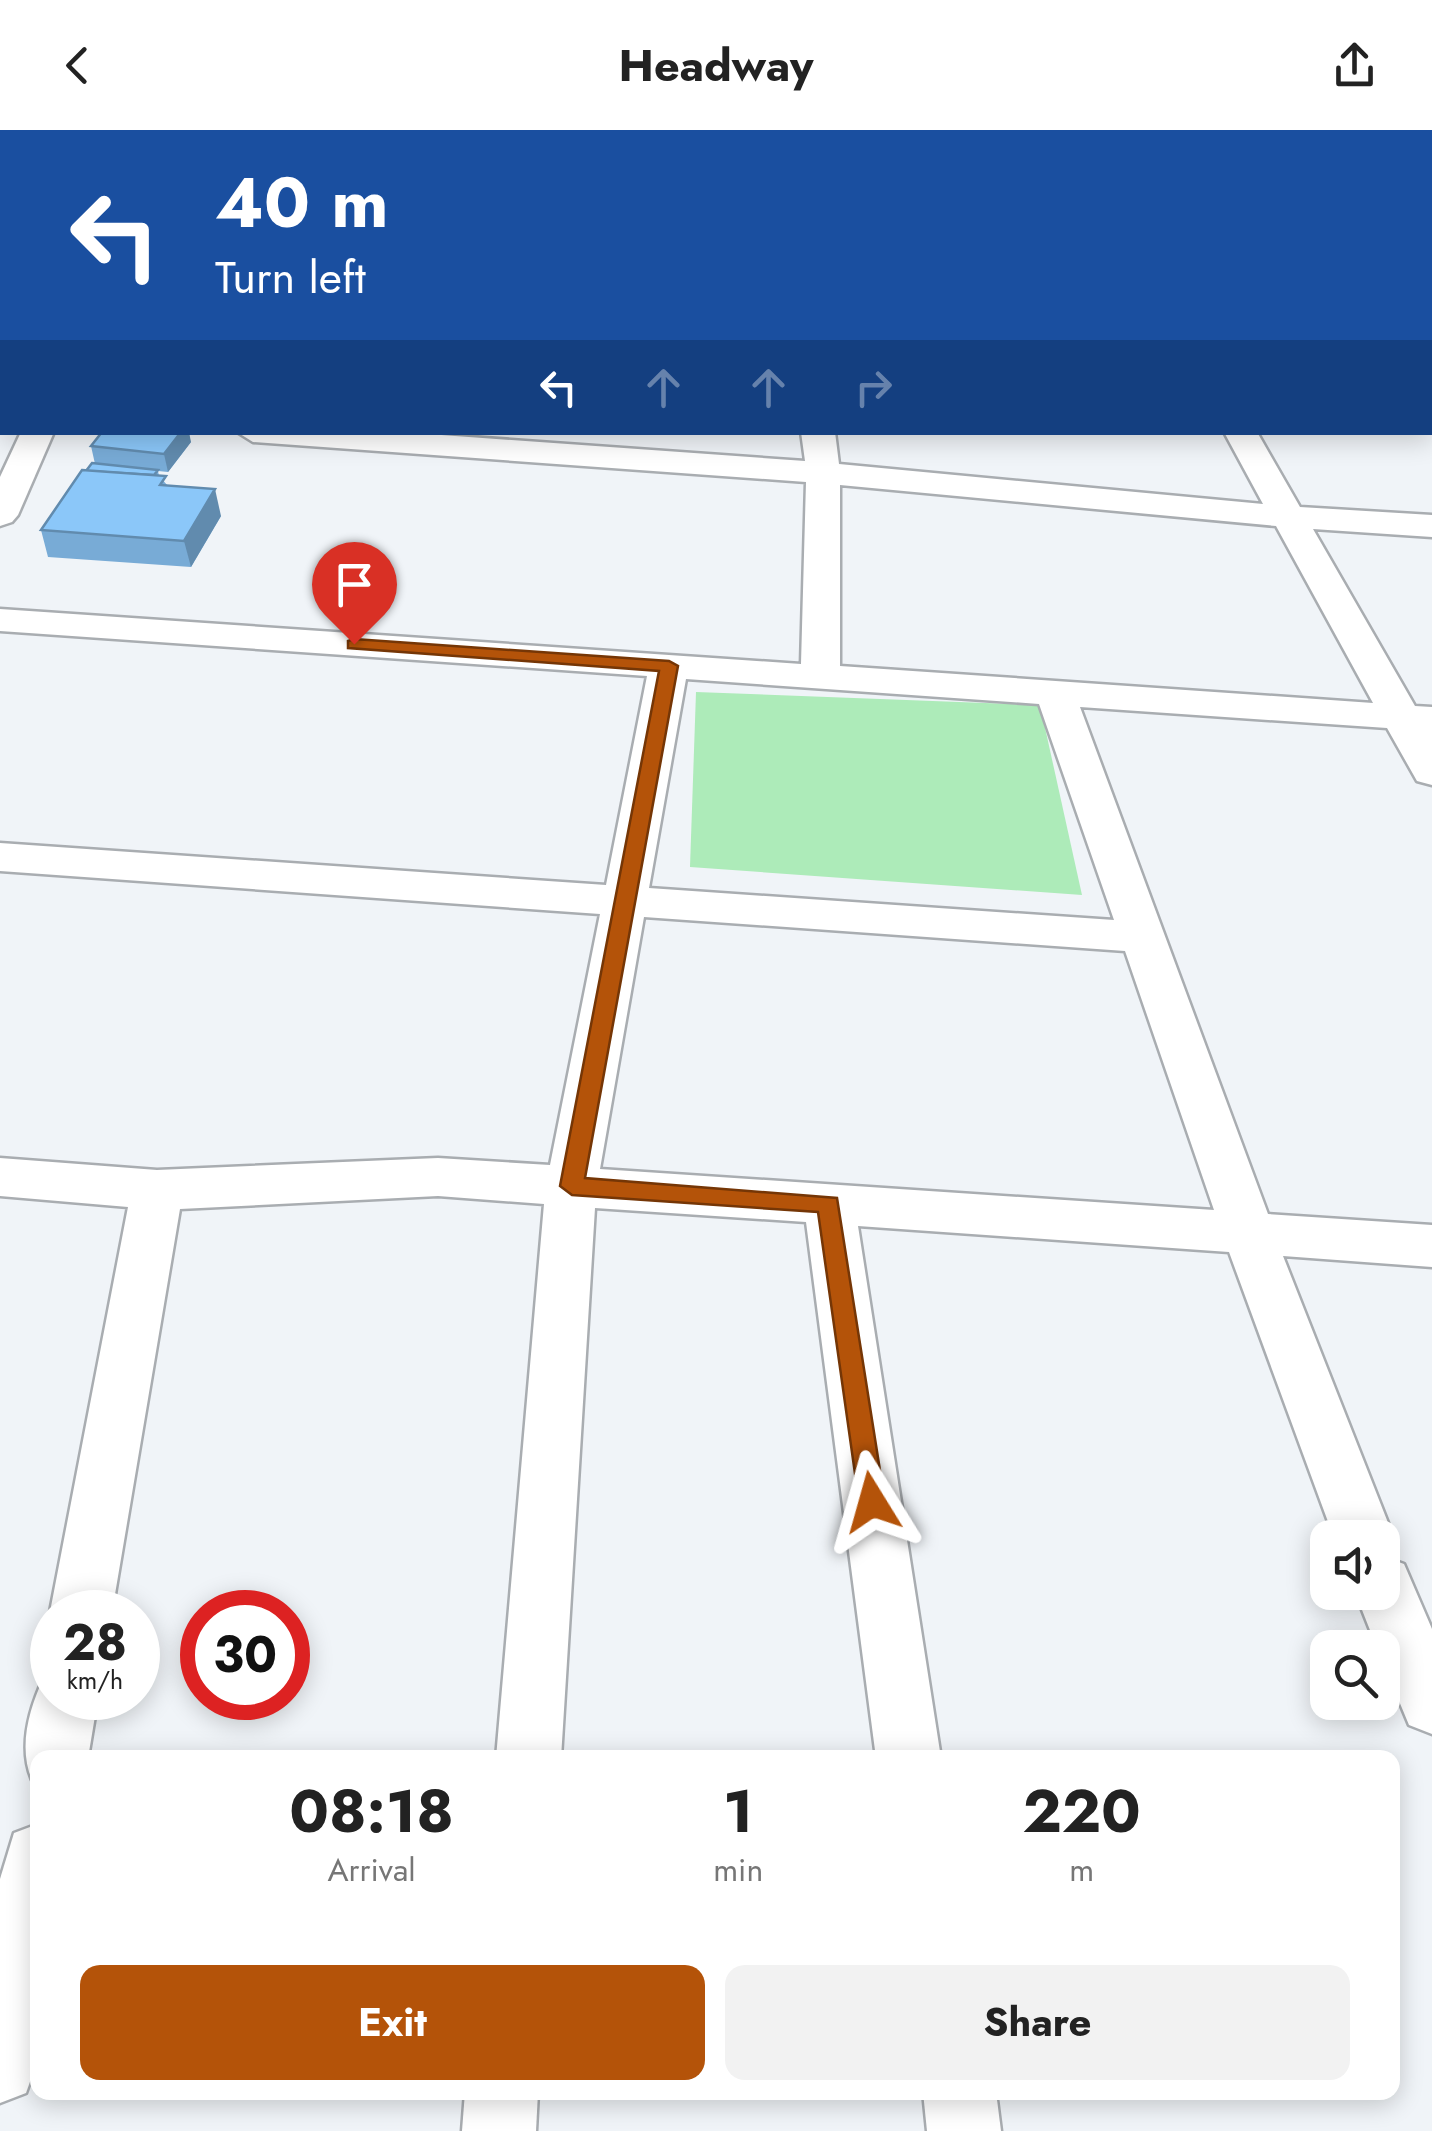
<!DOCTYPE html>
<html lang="en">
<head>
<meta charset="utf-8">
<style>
	body { margin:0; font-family:Jost,sans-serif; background:#f2f2f2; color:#222; height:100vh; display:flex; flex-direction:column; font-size:38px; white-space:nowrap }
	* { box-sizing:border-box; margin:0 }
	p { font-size:32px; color:#767676 }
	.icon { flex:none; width:55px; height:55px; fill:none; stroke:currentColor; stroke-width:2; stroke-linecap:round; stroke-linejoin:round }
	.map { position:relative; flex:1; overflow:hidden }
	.side { position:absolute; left:30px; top:1620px; width:1370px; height:350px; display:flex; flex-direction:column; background:#fff; border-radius:20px; box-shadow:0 5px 25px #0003 }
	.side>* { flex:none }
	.top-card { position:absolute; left:0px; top:0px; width:1432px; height:305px; box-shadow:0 5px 25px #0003; background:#1a4fa0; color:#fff; overflow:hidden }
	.controls { position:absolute; left:1310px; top:1390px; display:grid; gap:20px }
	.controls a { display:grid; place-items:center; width:90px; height:90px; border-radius:20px; background:#fff; box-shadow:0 5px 25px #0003; font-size:50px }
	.speed { position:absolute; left:30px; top:1460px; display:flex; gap:20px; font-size:50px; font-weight:700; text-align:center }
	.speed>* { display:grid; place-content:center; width:130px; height:130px; border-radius:50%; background:#fff; box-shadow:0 5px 25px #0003; line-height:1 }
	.speed small { font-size:25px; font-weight:400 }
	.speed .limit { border:15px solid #d22; background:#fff; color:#111 }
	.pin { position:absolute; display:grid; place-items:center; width:85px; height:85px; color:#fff; margin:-102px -42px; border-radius:50% 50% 50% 0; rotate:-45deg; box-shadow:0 0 10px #0007 }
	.pin .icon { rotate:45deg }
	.me { position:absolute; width:110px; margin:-55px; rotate:352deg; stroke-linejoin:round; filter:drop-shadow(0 0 8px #0008) }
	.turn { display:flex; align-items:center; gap:35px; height:210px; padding:0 50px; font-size:45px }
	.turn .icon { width:130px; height:130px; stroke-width:2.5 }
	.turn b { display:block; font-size:70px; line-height:85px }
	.lanes { display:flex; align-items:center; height:95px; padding:0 50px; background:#0003; justify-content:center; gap:50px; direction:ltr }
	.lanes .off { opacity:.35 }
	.eta { display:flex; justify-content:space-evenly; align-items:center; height:170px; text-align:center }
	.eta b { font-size:60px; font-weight:700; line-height:70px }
	.button { display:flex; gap:20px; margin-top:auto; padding:20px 50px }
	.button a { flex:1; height:115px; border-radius:20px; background:#b45309; color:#fff; font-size:40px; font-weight:700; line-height:115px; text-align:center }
	.button a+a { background:#f2f2f2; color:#222 }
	header { display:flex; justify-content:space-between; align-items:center; height:130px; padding:0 50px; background:#fff; font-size:45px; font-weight:700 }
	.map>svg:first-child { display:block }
</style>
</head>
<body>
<header><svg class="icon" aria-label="back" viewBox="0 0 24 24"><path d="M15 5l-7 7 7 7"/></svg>Headway<svg class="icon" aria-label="share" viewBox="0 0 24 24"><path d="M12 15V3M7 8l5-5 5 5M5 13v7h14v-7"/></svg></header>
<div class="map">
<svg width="1432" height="2001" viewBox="0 0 1432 2001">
	<rect width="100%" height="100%" fill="#f0f4f8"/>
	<polygon fill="#adebb9" points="696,562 1040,575 1082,765 690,737"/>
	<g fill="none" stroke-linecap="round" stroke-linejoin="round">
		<defs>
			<g id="street">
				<polygon points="80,0 148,0 149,2 82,2"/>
				<polygon points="595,0 621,0 622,2 596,2"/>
				<polygon points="1126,0 1127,2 1066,1 1067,0"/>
				<rect x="1430" y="12" width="2" height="16"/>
				<polygon points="1430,103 1432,104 1432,123 1430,122"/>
				<rect x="1430" y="239" width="2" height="20"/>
				<polygon points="21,302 54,302 18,385 12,392 0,396 0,347"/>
				<path d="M237,302H400L805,331L801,302H835L839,334L1263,374L1224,302H1257L1300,377L1432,385V407L1313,399L1415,576L1432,577V655L1417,651L1387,598L1080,577L1268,1084L1432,1095V1137L1283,1126L1394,1408L1385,1427L1404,1434L1432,1499V1604L1409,1595L1382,1530V1518H1377L1355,1462H1382V1408H1334L1229,1122L858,1096L941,1628H876L806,1092L595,1078L561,1628H496L544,1074L438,1066L180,1079L112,1482H52V1487L50,1482L128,1077L0,1066V1028L157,1040L438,1028L550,1035L600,784L0,741V713L606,755L647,546L0,501V479L801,534L806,352L253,312ZM840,355L1276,396L1373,573L840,536ZM686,549L1039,574L1114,790L649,758ZM644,787L1125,821L1214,1080L600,1039Z"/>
				<path d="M52,1543V1568H98L88,1628H38V1652L32,1650C18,1617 29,1579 44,1547Z"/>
				<polygon points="38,1694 38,1929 26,1963 0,1973 0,1749 14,1703"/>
				<polygon points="465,1962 538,1962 536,2001 462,2001"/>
				<polygon points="923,1962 996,1962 1001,2001 927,2001"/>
			</g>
		</defs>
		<use href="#street" stroke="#a9adb1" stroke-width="5"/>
		<use href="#street" fill="#fff" fill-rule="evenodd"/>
	</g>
	<g fill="#78abd6">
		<polygon points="0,0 104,0 105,2 2,2 2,49 0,49"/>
		<polygon points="217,0 271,0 270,2 217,2"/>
		<rect x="283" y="0" width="48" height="2"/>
		<polygon points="433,0 490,0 489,2 434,2"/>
		<rect x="0" y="56" width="2" height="43"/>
		<polygon points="191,312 168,342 158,341 159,346 168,356 221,386 191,437 48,427 41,400 86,341 95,334 91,316"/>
	</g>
	<g fill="#618bae">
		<polygon points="91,0 104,0 105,2 89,2"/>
		<polygon points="2,149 2,227 0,227 0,164"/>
		<polygon points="181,302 189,302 191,312 168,342 164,324"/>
		<polygon points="215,359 221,386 191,437 184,411"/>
	</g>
	<g fill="#8bc7f9" stroke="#618bae" stroke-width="2.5">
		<polygon points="0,0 91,0 89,2 2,2 2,5 0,4"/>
		<polygon points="495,0 523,0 522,2 494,2"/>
		<rect x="699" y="0" width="47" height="2"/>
		<polygon points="759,0 805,0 805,2 758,2"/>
		<polygon points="809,0 859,0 859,2 808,2"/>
		<rect x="918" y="0" width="49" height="2"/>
		<polygon points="982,0 1031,0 1030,2 982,2"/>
		<rect x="0" y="11" width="2" height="22"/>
		<rect x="0" y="56" width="2" height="26"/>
		<polygon points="102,302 181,302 164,324 91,316"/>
		<polygon points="92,333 158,340 154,345 86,341"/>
		<polygon points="82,340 166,346 160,355 215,359 184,411 41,400"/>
	</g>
	<polygon fill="#b45309" stroke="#753606" stroke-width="2.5" points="354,509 669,531 678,536 585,1048 837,1068 885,1372 881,1381 863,1381 859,1372 818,1082 572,1065 560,1056 659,541 348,518 348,511"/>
</svg>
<div class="controls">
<a><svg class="icon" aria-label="sound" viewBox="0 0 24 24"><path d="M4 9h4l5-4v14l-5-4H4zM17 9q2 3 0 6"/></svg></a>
<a><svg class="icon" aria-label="search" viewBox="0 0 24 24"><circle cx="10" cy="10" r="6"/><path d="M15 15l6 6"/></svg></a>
</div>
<div class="speed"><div>28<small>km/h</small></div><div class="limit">30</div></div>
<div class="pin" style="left:354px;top:514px;background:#d93025"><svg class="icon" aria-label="arrive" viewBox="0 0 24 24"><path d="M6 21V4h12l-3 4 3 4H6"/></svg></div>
<svg class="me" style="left:872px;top:1372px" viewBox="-20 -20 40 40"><path d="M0-17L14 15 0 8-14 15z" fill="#b45309" stroke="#fff" stroke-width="4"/></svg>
<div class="top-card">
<div class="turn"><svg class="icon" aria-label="left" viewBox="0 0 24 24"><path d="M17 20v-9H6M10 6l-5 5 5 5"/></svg><div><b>40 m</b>Turn left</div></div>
<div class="lanes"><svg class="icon" aria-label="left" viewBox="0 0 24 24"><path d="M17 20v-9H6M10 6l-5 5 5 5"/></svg><svg class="icon off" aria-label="ahead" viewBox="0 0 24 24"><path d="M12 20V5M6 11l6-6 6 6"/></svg><svg class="icon off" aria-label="ahead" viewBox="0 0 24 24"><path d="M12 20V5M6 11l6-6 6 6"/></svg><svg class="icon off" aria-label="right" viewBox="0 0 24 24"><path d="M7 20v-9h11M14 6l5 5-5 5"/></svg></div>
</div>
<section class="side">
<div class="eta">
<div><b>08:18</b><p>Arrival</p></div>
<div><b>1</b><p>min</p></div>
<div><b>220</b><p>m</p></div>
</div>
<div class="button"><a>Exit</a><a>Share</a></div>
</section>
</div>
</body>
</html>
